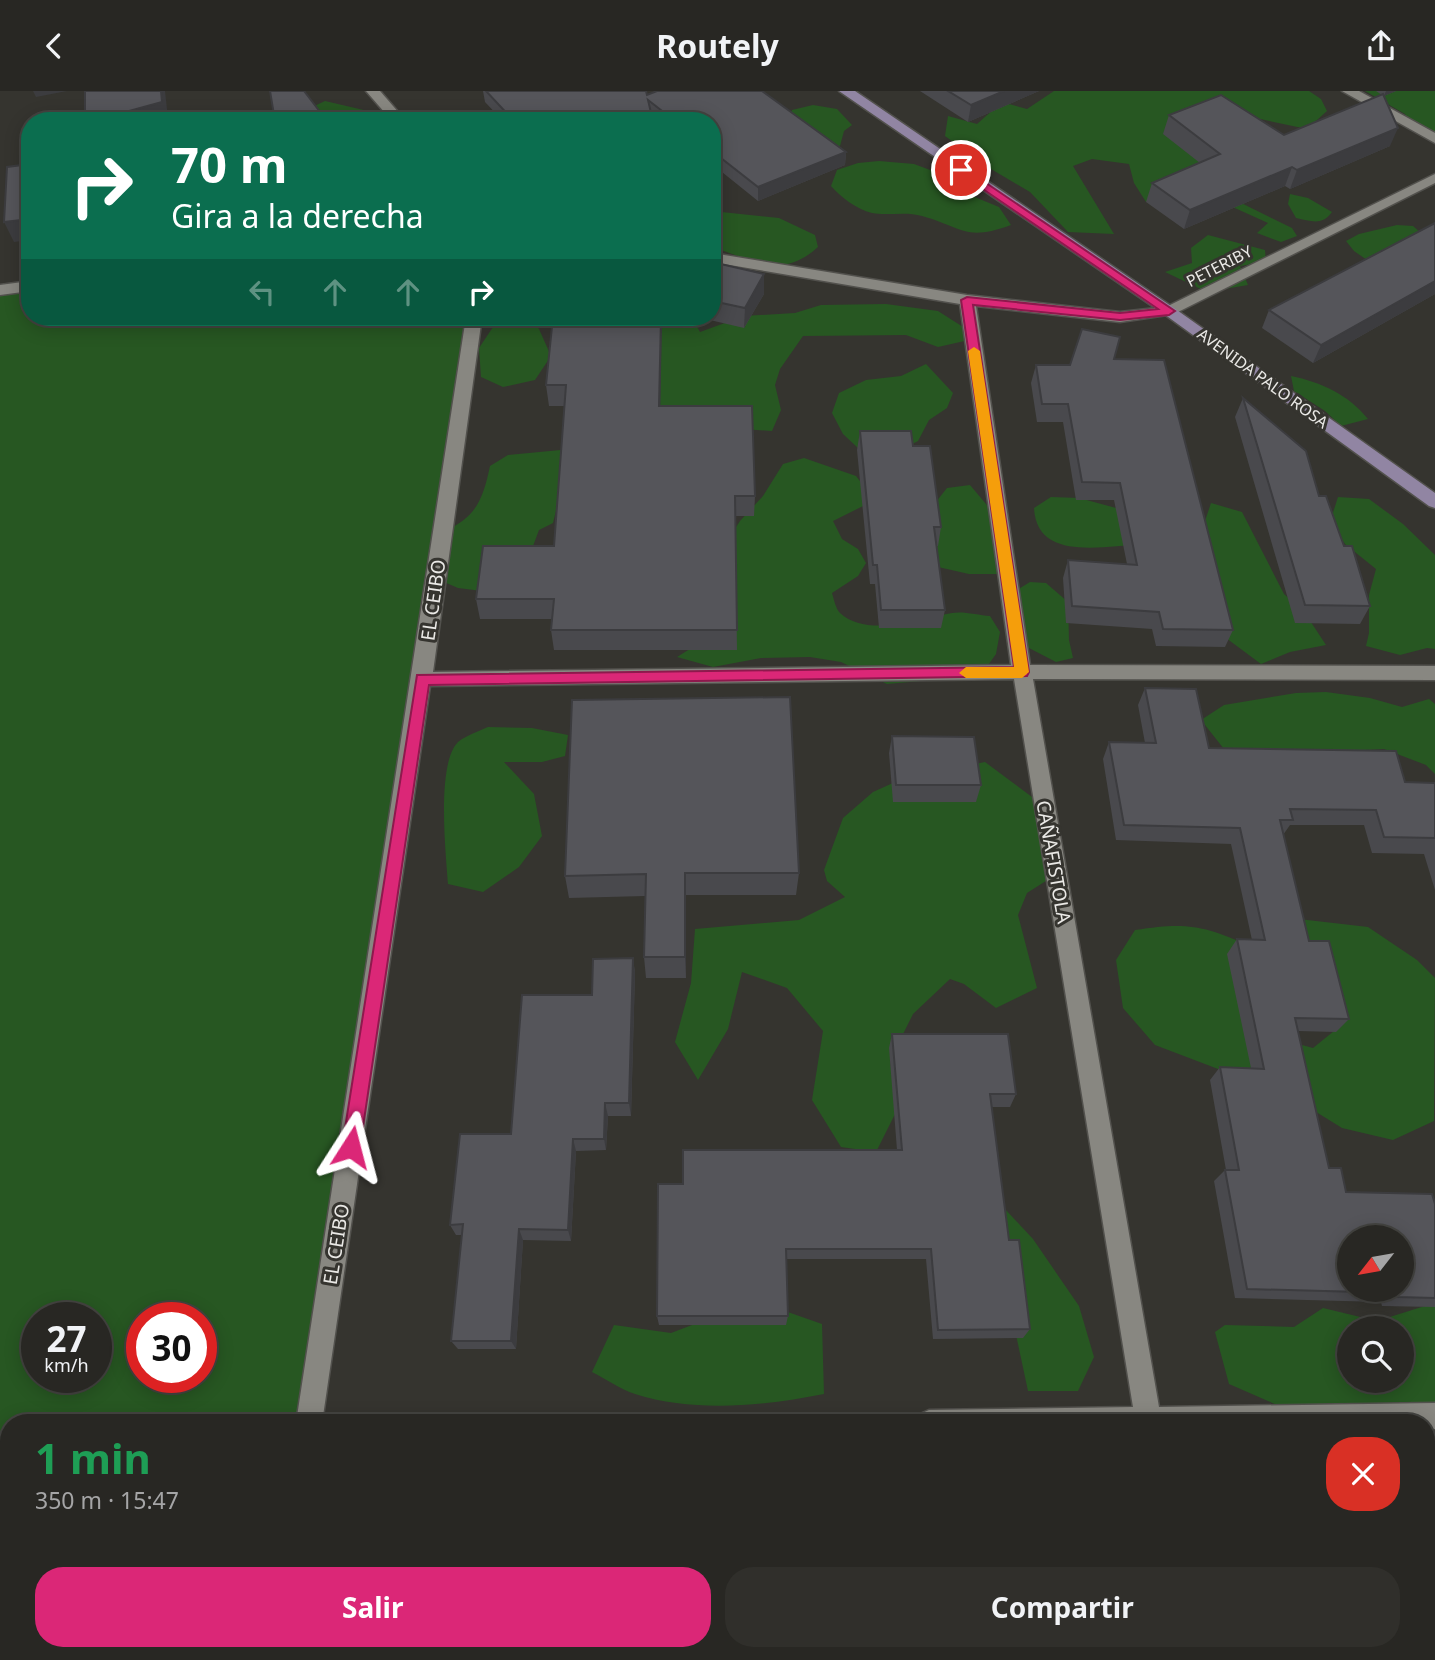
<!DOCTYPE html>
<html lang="es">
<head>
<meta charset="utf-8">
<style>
	body { margin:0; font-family:"Noto Sans",sans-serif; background:#302f2b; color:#f1f3f6; height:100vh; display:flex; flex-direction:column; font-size:26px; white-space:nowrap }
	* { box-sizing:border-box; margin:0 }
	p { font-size:23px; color:#a5a5a6 }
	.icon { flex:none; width:38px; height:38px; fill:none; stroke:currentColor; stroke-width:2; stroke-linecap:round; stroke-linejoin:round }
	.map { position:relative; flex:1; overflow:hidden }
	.details { position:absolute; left:0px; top:1323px; width:1435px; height:247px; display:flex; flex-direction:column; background:#282723; border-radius:28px 28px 0 0; box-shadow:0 4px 18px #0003,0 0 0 2px #444441 }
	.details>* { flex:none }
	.top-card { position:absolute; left:21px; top:21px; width:700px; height:214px; border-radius:28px; box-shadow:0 4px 18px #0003,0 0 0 2px #444441; background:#0b6e4f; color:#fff; overflow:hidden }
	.needle { width:46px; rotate:239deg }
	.fabs { position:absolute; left:1337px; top:1134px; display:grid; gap:14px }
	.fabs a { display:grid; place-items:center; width:77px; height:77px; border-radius:50%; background:#282723; box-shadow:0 4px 18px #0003,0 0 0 2px #444441; font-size:35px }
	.speed { position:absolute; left:21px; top:1211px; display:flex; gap:14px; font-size:35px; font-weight:700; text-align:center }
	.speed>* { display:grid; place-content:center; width:91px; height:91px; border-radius:50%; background:#282723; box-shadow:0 4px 18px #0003,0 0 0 2px #444441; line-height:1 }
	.speed small { font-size:18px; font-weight:400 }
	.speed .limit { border:10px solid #d22; background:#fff; color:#111 }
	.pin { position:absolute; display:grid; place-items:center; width:60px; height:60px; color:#fff; margin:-30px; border:4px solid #fff; border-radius:50%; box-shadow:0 2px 7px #0007 }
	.me { position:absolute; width:77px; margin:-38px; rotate:9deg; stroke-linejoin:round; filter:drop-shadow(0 0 5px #0008) }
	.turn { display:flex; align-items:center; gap:24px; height:147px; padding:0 35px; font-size:32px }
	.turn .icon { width:91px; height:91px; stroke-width:2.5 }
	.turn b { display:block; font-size:49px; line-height:60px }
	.lanes { display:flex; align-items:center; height:66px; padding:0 35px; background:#0003; justify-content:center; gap:35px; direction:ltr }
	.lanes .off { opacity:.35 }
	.round { display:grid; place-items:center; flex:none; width:74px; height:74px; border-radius:28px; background:#302f2b }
	.summary { display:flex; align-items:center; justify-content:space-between; height:119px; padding:0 35px }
	h1 { font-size:42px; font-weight:700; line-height:52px; color:#1e9e55 }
	.action { display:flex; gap:14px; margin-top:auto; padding:14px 35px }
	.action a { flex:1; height:80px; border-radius:28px; background:#db2777; color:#fff; font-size:28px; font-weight:700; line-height:80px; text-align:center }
	.action a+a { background:#302f2b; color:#f1f3f6 }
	header { display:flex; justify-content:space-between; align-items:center; height:91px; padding:0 35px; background:#282723; font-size:32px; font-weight:700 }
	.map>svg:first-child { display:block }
</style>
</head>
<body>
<header><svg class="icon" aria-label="back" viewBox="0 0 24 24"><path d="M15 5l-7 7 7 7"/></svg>Routely<svg class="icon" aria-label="share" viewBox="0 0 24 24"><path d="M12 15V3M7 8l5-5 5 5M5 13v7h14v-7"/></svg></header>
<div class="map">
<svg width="1435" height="1569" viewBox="0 0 1435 1569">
	<rect width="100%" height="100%" fill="#35342f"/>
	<g fill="#275722" fill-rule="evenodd">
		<polygon points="1054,0 1309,0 1321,8 1327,20 1307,38 1227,21 1202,73 1146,111 1134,92 1129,73 1092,68 1073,75 1114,143 1068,141 1030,101 986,75 945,45 948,25 977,33 1002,11 1027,18"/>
		<polygon points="1365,0 1435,0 1435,49 1411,38 1405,23"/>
		<polygon points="325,10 368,20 380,30 312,30 308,18"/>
		<polygon points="813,14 837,18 852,34 844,40 840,55 811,59 789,32 792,19"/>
		<path d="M879,70L914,73L941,83L965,102L999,116L1011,134C965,151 962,136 922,125C906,120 888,125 872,122C856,118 842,107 831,95L837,79L858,72Z"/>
		<path d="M1290,103L1308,107L1332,121C1322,135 1311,130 1296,127L1288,113Z"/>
		<polygon points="1227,105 1292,137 1297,145 1281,151 1257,142 1268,132 1215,108"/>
		<path d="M712,120L779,127L815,144L818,156C782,189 753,169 712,156Z"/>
		<polygon points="1397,134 1413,135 1429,149 1377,176 1354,160 1346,150 1359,143"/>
		<polygon points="1208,144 1265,159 1266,171 1240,175 1248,194 1207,201 1165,181 1192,172 1191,157"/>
		<path d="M30,195V226H474L444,440C476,427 483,408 490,375L508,364L571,358L553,432L539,439L530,463L490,501L458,497L437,488L309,1332H9V1561H276L275,1569H0V199ZM37,1227H96V1286H37ZM142,1227H201V1286H142Z"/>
		<polygon points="886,213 938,220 971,241 969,249 938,256 906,244 803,245 780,278 775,294 781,319 772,340 665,333 630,334 661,292 651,261 596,226 692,226 700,241 744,225 795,222 821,214"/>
		<polygon points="494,226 529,226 539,238 551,265 535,289 503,296 481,286 479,257 495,233"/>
		<polygon points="926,273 953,302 947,317 929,329 918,350 899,360 858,357 843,343 832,322 839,302 866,289 901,285"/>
		<path d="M1291,285C1321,291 1349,304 1368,328L1341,335L1325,320L1294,300Z"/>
		<path d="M804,367L856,385L871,404L863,415L833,430L842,448L858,458L866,472L858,485L832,502C834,509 836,518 840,522C867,547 920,528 952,522C963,520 978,524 990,525L1000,541L996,563L986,577L966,586L887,593L841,571L810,566L761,567L713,576L677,566L698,553L721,459L740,430L763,405L783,373Z"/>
		<polygon points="970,394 1007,438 1003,483 969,483 938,476 928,421 947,397"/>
		<path d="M1051,406L1079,407L1131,421L1144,454C1108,453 1037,473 1034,417Z"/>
		<polygon points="1338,406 1369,408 1403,433 1435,464 1435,558 1427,557 1400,564 1366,555 1369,542 1369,504 1376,478 1345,453 1330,431"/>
		<polygon points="1211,412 1242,421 1284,503 1305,522 1326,554 1290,561 1261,573 1226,547 1205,430"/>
		<polygon points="1030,491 1046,492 1068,511 1069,549 1073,567 1056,571 1027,556 1014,514 1017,499"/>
		<polygon points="1326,601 1370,607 1402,616 1429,608 1435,613 1435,683 1426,674 1384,658 1347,660 1224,658 1201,629 1224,614 1296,602"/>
		<path d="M488,636L532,637L568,644L565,665L542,671H504L534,703L542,745L519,776L483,801L448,793C446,763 436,673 458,651C465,645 479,640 488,636Z"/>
		<polygon points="985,671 1040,712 1060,781 1027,802 1018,824 1037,897 996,917 964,893 950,888 913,923 890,969 896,1021 876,1061 841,1056 812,1009 823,940 787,897 742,881 728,938 698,989 675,951 691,892 695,838 799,829 845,806 827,790 824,779 843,727 873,701 904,687"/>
		<path d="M1290,827L1368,836L1417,869L1435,887L1434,1030L1393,1049L1342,1037L1292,1006L1155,954L1123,917L1116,869L1135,839C1186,831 1203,834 1250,855L1234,897L1269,945L1313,957L1334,940Z"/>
		<polygon points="991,1103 1033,1148 1079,1215 1094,1266 1078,1300 1028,1300 1015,1239"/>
		<path d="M1435,1208V1325L1330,1312L1286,1318L1229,1293L1215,1241L1225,1234L1294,1236L1323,1217L1377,1230L1428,1214ZM1349,1237H1402V1290H1349Z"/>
		<path d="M765,1213L822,1233L824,1303C764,1315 695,1322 635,1303C620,1298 606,1288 592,1281L614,1234L671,1242L721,1223Z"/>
		<polygon points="1435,1409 1435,1481 1426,1478 1426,1411"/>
		<polygon points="1104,1561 1178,1561 1178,1569 1110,1569"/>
	</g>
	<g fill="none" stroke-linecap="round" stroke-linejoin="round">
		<defs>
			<g id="street">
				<polygon points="366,0 380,0 406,30 392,30"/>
				<polygon points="1342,0 1359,0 1435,42 1435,52"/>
				<polygon points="1435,83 1435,92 1174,223 1120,231 976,215 1030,574 1435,575 1435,589 1033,588 1159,1316 1435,1312 1435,1338 1426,1338 1426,1332 916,1332 920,1323 929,1319 1133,1316 1014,588 430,595 322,1332 296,1332 466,226 482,226 433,581 1011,574 960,213 712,171 712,162 967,204 1120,221 1166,216"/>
				<polygon points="30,190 30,200 0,204 0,194"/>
				<polygon points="262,1561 290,1561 289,1569 261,1569"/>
				<polygon points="1175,1561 1203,1561 1204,1569 1176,1569"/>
			</g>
			<polygon id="secondary" points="839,0 855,0 1174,217 1435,402 1435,417 1429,415 1164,223"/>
		</defs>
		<use href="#street" stroke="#52514d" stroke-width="3"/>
		<use href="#secondary" stroke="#52514d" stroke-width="3"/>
		<use href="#street" fill="#888781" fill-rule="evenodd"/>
		<use href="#secondary" fill="#9185a3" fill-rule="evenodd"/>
	</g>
	<g fill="#49494d">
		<polygon points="483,0 646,0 647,4 846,61 845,74 758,110 712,73 712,30 658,30 652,25 653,30 503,30 485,11"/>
		<polygon points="920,0 1039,0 968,31"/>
		<polygon points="1376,0 1396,0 1384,5 1390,55 1290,98 1285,95 1184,138 1146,111 1152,92 1200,72 1163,43 1169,24 1284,44 1382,4"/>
		<polygon points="1435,132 1435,203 1313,272 1262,237 1269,219"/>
		<polygon points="712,171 764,203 744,237 697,226 712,226"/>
		<polygon points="553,226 661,315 755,405 754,425 735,425 737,559 554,559 551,539 552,528 480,528 476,508 554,455 565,315 549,315 546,294"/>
		<polygon points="1114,268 1233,539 1225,556 1156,555 1152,538 1066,532 1063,487 1068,469 1127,473 1114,409 1076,409 1063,331 1037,331 1031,292 1036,274 1070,274"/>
		<polygon points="1243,307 1319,405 1344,455 1370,515 1360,533 1295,532 1235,326"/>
		<polygon points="860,340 913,355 941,436 938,455 936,455 945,519 941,537 879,537 875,493 870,493 857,359"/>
		<polygon points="1145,597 1209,657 1405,691 1435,692 1435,799 1424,763 1372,762 1364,734 1290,734 1283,744 1309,850 1349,928 1336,941 1298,940 1329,1077 1346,1101 1435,1113 1435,1216 1382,1215 1381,1211 1235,1207 1214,1090 1225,1079 1226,1079 1210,989 1220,976 1251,977 1227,863 1237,848 1252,849 1231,753 1116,749 1103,668 1109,651 1145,652 1138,614"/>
		<polygon points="572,609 799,782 796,804 686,804 686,887 646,887 644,866 645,805 569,807 565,785"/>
		<polygon points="892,645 981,694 976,711 893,711 889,662"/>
		<polygon points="633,867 635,882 631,1025 608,1025 606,1059 576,1060 571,1150 523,1149 516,1258 458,1258 451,1250 462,1144 456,1144 450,1134 511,1043 592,904"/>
		<polygon points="892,943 1016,1003 1010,1016 992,1016 1009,1149 1030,1238 1023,1247 933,1248 926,1168 786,1168 788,1225 786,1234 659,1234 657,1225 683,1093 897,1059 889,957"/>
		<polygon points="1426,1485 1435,1569 1276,1569 1275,1563 1290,1562 1413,1562 1413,1561 1426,1561"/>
		<polygon points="808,1561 911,1561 911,1569 809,1569"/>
		<polygon points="1019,1561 1107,1561 1108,1569 1020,1569"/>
	</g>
	<g fill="#3c3c3f">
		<polygon points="33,0 67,0 36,6"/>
		<polygon points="161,0 165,0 168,27 158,30 129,30 129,20"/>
		<polygon points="1004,0 1039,0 968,31 971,14"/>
		<polygon points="1386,0 1396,0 1384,5"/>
		<polygon points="1398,37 1390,55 1290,98 1297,79"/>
		<polygon points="846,61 845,74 758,110 758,96"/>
		<polygon points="1292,76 1285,95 1184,138 1190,119"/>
		<polygon points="30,128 30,149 14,151 4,131"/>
		<polygon points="764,183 764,203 744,237 745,217"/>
		<polygon points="1435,190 1435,203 1313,272 1321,254"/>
		<polygon points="661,226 662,226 660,336 659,315"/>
		<polygon points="685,782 686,804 686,887 685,866"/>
		<polygon points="633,867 635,882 631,1025 629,1012"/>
		<polygon points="605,1012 608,1025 606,1059 604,1048"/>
		<polygon points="573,1048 576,1060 571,1150 568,1139"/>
		<polygon points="519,1138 523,1149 516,1258 511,1250"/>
	</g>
	<g fill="#55555a" stroke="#3c3c3f" stroke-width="2" fill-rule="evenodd">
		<polygon points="85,0 161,0 162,11 129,20 129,30 85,30"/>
		<polygon points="270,0 304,0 327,30 275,30"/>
		<polygon points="486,0 646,0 647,4 657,0 762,0 846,61 758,96 712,60 712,30 675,30 648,9 653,30 514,30"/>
		<polygon points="948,0 1004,0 971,14"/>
		<polygon points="1383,3 1398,37 1297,79 1292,76 1190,119 1152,92 1220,63 1169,24 1221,4 1284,44"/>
		<polygon points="30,73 30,128 4,131 7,76"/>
		<polygon points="1435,132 1435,190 1321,254 1269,219"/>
		<polygon points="712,171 764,183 745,217 712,210"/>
		<polygon points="553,226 661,226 659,315 752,315 755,405 735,405 737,539 551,539 554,508 476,508 483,455 554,455 566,294 546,294"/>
		<polygon points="1082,238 1120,246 1114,268 1164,269 1233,539 1163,538 1159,521 1072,515 1068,469 1137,474 1120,392 1082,391 1068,313 1042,313 1036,274 1070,274"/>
		<polygon points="1243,307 1306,360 1319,405 1326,405 1344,455 1352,455 1370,515 1305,514"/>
		<polygon points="860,340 911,340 913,355 930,355 941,436 934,436 945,519 881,519 877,474 873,474"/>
		<path d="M1145,597L1196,598L1209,657L1396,660L1405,691L1435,692V747L1384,746L1376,719L1290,718L1293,729H1280L1309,850H1329L1349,928L1295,927L1329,1077H1341L1346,1101L1432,1103L1435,1113V1207L1397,1206L1396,1202L1247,1198L1225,1079H1239L1220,976L1264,978L1237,848L1265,849L1240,737L1124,734L1109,651L1156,652ZM1349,1146H1402V1199H1349Z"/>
		<polygon points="790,606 799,782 685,782 685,866 644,866 646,783 565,785 572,609"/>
		<polygon points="892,645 974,646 981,694 896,694"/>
		<polygon points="633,867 629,1012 605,1012 604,1048 573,1048 568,1139 519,1138 511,1250 451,1250 463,1133 450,1134 460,1043 511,1043 522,904 592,904 593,868"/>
		<polygon points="892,943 1008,943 1016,1003 990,1003 1009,1149 1019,1149 1030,1238 938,1239 931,1158 786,1158 788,1225 657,1225 658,1093 683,1093 683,1059 902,1059"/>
		<polygon points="1426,1485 1435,1485 1435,1569 1291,1569 1290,1562 1432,1562 1426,1539"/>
		<polygon points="373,1561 723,1561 723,1568 730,1568 730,1569 372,1569"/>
		<rect x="811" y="1561" width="100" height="8"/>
		<polygon points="1027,1561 1107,1561 1108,1569 1028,1569"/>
	</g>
	<polygon fill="#db2777" stroke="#8e194d" stroke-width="2" points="961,75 1175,220 1169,224 1120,229 973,214 1029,581 1027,585 429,594 360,1056 357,1063 351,1065 344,1063 342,1056 417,584 1014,576 961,209 967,206 1120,222 1158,218 958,81 956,79"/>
	<polygon fill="#f59e0b" points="974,256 980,260 1029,581 1022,587 966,587 959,582 966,576 1014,576 968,260"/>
	<g text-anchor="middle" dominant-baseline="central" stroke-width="6" stroke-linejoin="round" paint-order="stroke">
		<g font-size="16" fill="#eae9e6" stroke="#35342f">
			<text transform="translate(1219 175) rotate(-27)">PETERIBY</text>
			<text transform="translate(1263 287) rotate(36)">AVENIDA PALO ROSA</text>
		</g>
		<g font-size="19" fill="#eae9e6" stroke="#35342f">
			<text transform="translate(433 509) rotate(-82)">EL CEIBO</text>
			<text transform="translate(1054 771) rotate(80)">CAÑAFISTOLA</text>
			<text transform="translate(336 1153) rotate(-81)">EL CEIBO</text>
		</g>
	</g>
</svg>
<div class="fabs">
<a><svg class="needle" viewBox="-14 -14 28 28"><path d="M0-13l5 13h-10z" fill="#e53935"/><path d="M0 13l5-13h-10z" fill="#a5a5a6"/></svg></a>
<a><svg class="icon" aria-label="search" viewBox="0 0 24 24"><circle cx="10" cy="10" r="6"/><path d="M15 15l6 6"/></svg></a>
</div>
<div class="speed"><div>27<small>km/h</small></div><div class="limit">30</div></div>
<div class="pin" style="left:961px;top:79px;background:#d93025"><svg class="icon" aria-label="arrive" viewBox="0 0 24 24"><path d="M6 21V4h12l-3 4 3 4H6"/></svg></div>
<svg class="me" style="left:351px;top:1056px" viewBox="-20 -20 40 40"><path d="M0-17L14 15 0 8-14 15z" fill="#db2777" stroke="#fff" stroke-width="4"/></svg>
<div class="top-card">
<div class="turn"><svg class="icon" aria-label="right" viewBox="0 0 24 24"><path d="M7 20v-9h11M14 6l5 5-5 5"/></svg><div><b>70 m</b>Gira a la derecha</div></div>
<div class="lanes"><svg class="icon off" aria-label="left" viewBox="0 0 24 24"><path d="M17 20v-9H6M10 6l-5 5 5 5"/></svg><svg class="icon off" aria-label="ahead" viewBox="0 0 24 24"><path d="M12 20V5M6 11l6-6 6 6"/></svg><svg class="icon off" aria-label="ahead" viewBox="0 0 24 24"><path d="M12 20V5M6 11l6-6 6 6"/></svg><svg class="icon" aria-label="right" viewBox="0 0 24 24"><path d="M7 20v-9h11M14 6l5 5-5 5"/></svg></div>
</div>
<section class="details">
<div class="summary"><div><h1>1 min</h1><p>350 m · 15:47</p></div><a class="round" style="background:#d93025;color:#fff"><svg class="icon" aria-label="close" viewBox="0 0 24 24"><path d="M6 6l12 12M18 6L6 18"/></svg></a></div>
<div class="action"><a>Salir</a><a>Compartir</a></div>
</section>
</div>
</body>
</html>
